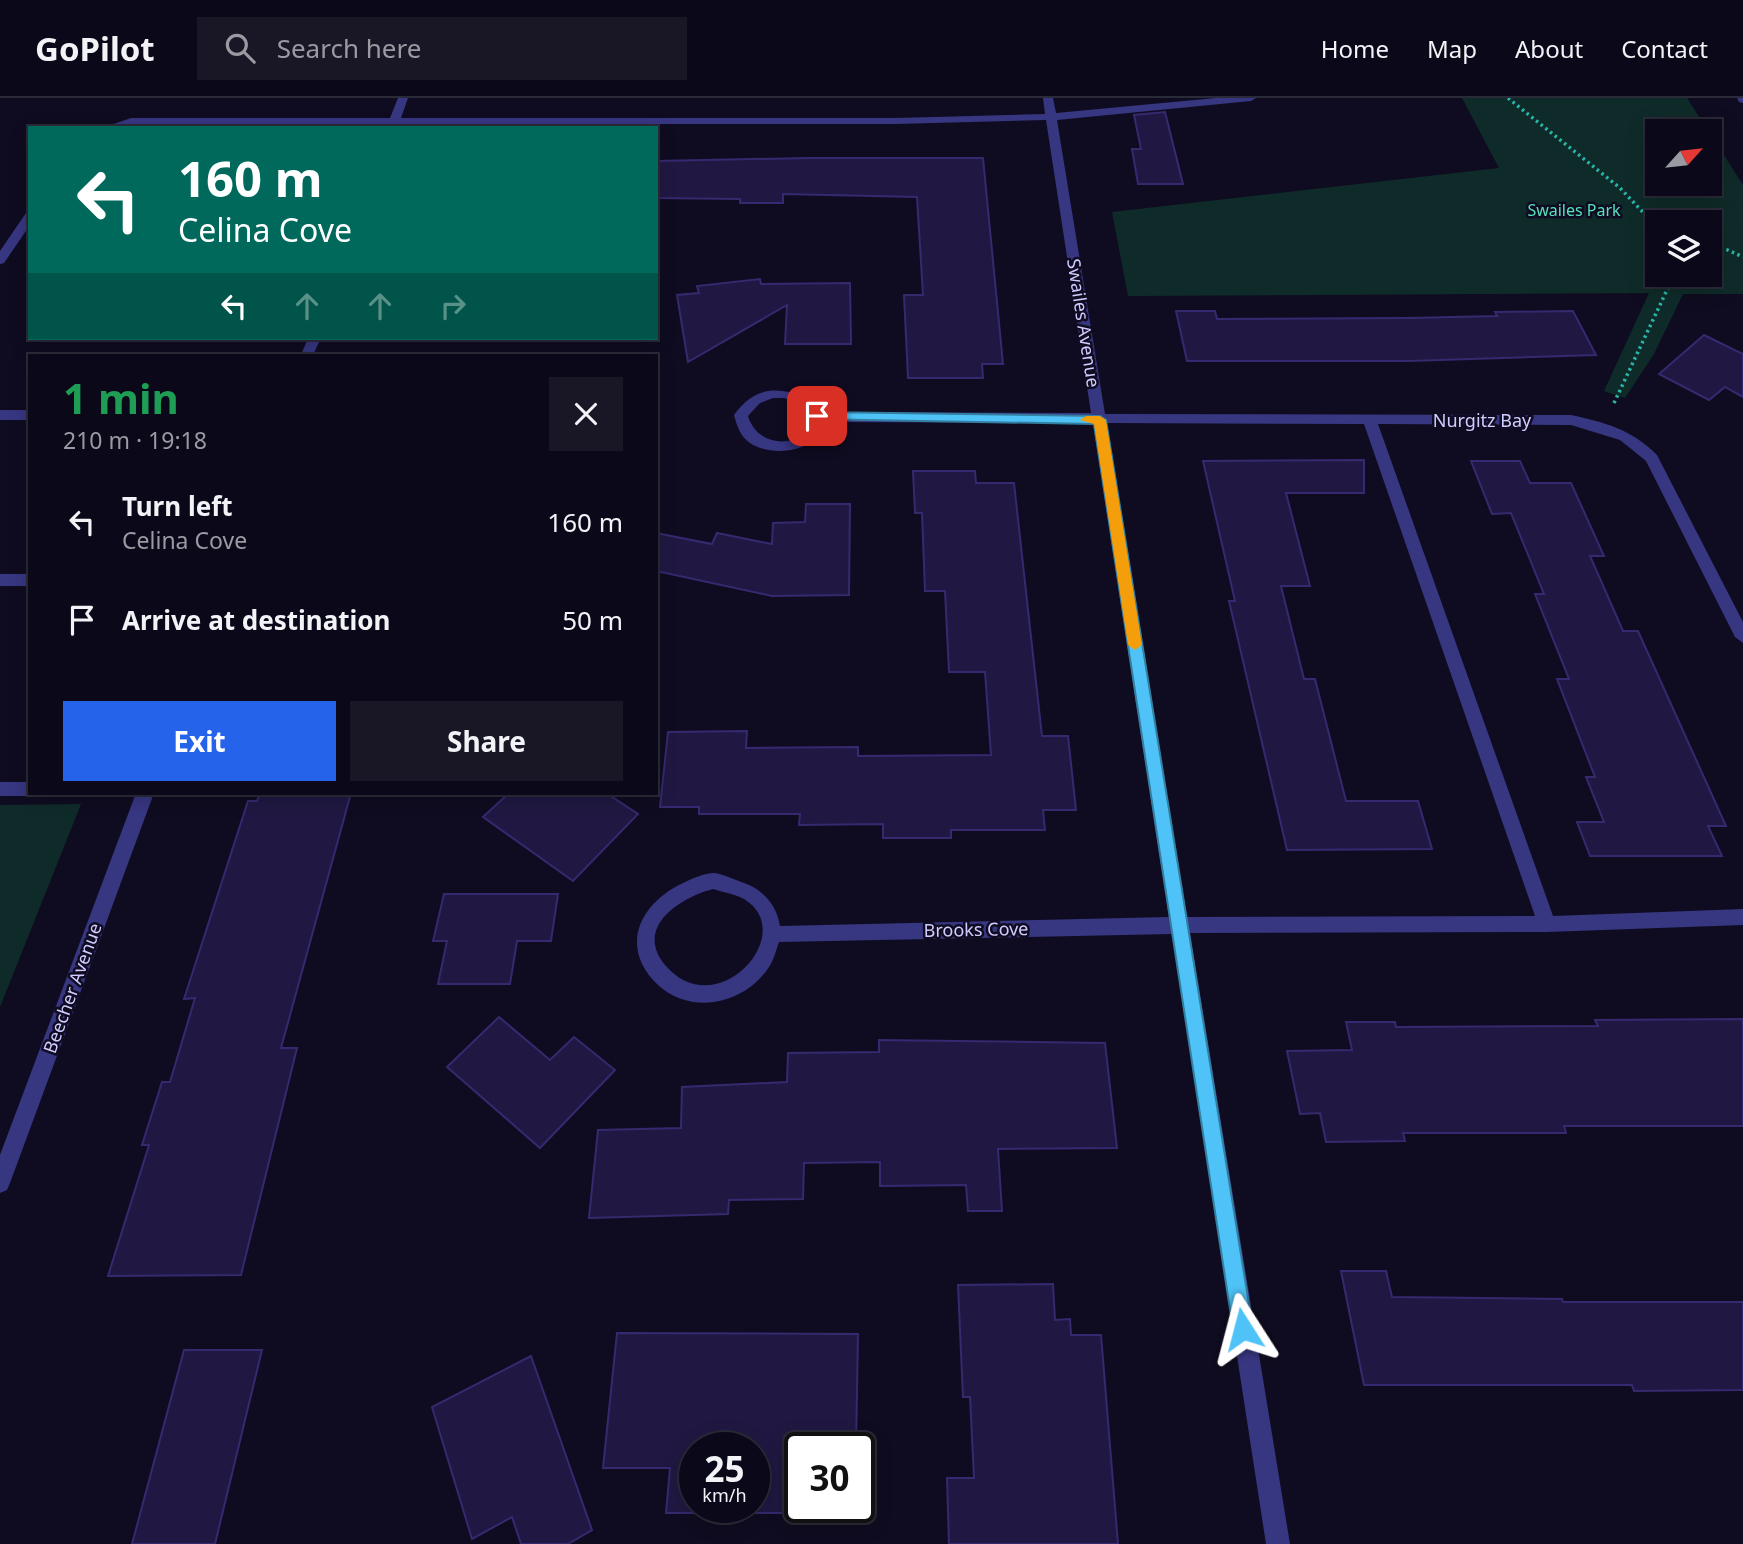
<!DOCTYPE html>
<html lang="en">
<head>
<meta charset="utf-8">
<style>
	body { margin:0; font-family:"Noto Sans",sans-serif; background:#191726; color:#f1f3f6; height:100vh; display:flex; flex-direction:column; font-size:26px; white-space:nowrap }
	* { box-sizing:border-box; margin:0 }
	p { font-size:23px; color:#9a9aa2 }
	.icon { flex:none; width:38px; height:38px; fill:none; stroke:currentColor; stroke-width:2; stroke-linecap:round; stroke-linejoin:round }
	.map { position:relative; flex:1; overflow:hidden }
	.panel { position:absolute; left:28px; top:256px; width:630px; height:441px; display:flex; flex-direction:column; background:#0b0919; border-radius:0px; box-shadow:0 4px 18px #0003,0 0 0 2px #2b2a38 }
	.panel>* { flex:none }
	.banner { position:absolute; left:28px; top:28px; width:630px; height:214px; border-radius:0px; box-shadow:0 4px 18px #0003,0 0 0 2px #2b2a38; background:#00695c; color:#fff; overflow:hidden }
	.needle { width:46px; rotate:63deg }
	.tools { position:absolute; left:1645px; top:21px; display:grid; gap:14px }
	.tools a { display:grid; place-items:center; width:77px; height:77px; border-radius:0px; background:#0b0919; box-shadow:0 4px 18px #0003,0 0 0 2px #2b2a38; font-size:35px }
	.speed { position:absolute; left:679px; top:1334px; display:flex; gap:14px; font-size:35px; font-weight:700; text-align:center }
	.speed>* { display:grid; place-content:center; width:91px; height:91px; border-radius:50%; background:#0b0919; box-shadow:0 4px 18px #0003,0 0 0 2px #2b2a38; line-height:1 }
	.speed small { font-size:18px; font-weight:400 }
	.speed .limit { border:4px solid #111; border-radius:10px; background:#fff; color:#111 }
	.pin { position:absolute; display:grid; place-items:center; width:60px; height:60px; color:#fff; margin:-30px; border-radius:14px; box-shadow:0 4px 10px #0006 }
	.me { position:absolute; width:77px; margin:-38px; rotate:351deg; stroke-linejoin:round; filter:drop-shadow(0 0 5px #0008) }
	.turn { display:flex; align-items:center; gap:24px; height:147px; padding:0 35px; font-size:32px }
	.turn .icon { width:91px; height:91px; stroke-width:2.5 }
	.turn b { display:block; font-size:49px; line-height:60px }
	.lanes { display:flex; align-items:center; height:66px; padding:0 35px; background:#0003; justify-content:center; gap:35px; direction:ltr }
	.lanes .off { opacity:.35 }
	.round { display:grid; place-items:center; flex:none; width:74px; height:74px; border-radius:0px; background:#191726 }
	.head { display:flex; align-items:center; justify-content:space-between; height:119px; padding:0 35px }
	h1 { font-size:42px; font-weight:700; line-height:52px; color:#1e9e55 }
	.cta { display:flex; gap:14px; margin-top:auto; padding:14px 35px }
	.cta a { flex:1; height:80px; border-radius:0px; background:#2563eb; color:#fff; font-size:28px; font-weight:700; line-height:80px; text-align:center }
	.cta a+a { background:#191726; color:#f1f3f6 }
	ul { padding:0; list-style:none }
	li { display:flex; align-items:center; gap:21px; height:98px; padding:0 35px }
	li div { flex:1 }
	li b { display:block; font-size:26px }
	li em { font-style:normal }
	header { display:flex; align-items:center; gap:42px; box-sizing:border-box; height:98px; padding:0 35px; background:#0b0919; border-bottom:2px solid #2b2a38 }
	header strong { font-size:33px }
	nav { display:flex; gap:38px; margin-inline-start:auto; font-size:24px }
	.search { width:490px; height:63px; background:#191726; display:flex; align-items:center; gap:18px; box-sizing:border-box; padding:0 24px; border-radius:0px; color:#9a9aa2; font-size:26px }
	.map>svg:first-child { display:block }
</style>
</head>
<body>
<header>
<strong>GoPilot</strong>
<div class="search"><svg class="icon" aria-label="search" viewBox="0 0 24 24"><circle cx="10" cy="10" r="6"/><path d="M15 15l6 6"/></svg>Search here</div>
<nav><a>Home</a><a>Map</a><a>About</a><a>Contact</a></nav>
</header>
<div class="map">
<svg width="1743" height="1446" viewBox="0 0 1743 1446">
	<rect width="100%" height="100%" fill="#0f0c21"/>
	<g fill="#0f2b29" fill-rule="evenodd">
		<path d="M1462,0H1687L1708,33H1657V86H1710V35L1743,87V196H1683L1654,256L1625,300L1604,293L1649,195L1128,198L1112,114L1499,70ZM1657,124H1710V177H1657Z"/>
		<polygon points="81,706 0,909 0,707"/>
	</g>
	<g fill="#201842" stroke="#36296f" stroke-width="2" fill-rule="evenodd">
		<polygon points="1165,14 1183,86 1138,86 1132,51 1141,51 1134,17"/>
		<polygon points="808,60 983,60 1003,266 982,266 983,280 908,280 904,197 923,197 917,99 783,96 783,105 740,105 740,101 656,100 656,63"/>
		<polygon points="760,181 761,186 850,185 851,246 785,246 787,207 688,264 677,197 699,195 697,188"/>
		<polygon points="1176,213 1215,213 1217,221 1409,220 1497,218 1495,214 1573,213 1596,257 1409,263 1187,263"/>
		<polygon points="1704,237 1743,256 1743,299 1725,289 1709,302 1659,276"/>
		<polygon points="1364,362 1364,395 1286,395 1310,488 1281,488 1304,581 1315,581 1346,703 1418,703 1432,751 1287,752 1229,503 1235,503 1203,363"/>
		<polygon points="1471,363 1520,363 1530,385 1571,385 1604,458 1590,458 1623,533 1638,533 1726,728 1708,728 1722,758 1590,758 1577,724 1604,724 1586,679 1595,679 1557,581 1569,581 1535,496 1544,496 1511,415 1492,416"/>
		<polygon points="913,373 975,373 976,385 1014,385 1042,638 1068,638 1076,712 1043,712 1045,732 951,732 951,740 883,740 883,726 799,727 800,716 699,716 699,709 660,709 668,634 747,633 746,650 858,649 858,658 991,657 985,574 949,574 945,493 925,493 922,415 915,415"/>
		<polygon points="806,406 850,406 849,497 772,498 656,473 656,435 712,446 717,435 772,446 773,425 805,424"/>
		<polygon points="260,695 351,695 281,950 297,950 241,1177 108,1178 149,1047 142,1047 162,984 170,984 195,900 184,901 248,703 257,703"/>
		<polygon points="509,695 606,695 638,716 573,783 483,719"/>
		<polygon points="444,796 558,796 551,843 517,843 510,886 438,886 447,843 433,843"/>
		<polygon points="499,919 550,962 574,939 615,972 540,1050 447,969"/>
		<polygon points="1743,921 1743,1028 1564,1028 1566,1035 1403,1035 1405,1043 1326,1044 1320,1015 1300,1016 1287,953 1352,952 1346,924 1395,924 1396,929 1598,928 1595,922"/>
		<polygon points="879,942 1105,945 1117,1050 998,1051 1002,1113 968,1113 966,1087 880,1088 880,1064 804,1065 803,1101 729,1102 728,1116 589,1120 598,1032 681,1030 682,989 787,984 788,955 879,954"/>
		<polygon points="1341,1173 1386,1173 1392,1199 1562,1201 1563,1204 1743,1204 1743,1292 1634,1293 1632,1287 1364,1287"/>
		<polygon points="1053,1186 1055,1222 1070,1221 1071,1237 1101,1237 1118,1446 949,1446 947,1380 974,1380 970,1299 963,1299 958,1187"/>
		<path d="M617,1235L858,1236L856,1349H800V1409H855V1422H792L793,1415H666L670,1370H603ZM695,1349H754V1409H695Z"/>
		<polygon points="184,1252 262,1252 215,1446 132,1446"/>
		<polygon points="531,1258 592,1432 568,1446 521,1446 512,1419 472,1441 432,1309"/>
	</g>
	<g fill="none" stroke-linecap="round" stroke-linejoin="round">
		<g stroke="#2ab5aa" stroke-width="3.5" stroke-dasharray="2.5 3.5" stroke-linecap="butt">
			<polyline points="1508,0 1620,90 1657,129"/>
			<polyline points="1648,117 1664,124"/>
			<polyline points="1710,144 1743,159"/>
			<polyline points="1614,305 1674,177"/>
		</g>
		<g fill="#373681" fill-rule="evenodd">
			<path d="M398,0H408L401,20H896L1045,16L1043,0H1053L1056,15L1216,0H1256L1251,3L1057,22L1105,316L1571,317C1604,324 1633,332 1657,357L1743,524V545L1735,539L1646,363L1620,342L1571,327L1378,326L1553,818L1743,811V827L1547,834L1190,835L1290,1446H1266L1172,836L779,844C776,852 774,862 769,869C745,906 692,918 658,887C618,849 640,805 683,785C691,781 705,775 714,775C723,776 735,782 744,785C764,792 777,808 780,828L1169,819L1093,325L823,324C820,354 772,360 750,345C740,338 737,328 734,317C757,285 780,290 814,301L821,314L1091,315L1046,22L896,26H399L398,30H386L388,26H132L102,30L131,20H390ZM773,300H784L804,307C825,347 760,359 748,318L760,305ZM1107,325L1364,326L1535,818L1187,819ZM713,791C722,794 735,796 744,801C800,835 717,927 666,868C633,830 679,800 713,791Z"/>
			<polygon points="1737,0 1743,0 1743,5 1739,4"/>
			<polygon points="30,114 30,127 4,165 0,166 0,153 26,115"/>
			<polygon points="308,240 321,240 313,257 301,257"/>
			<rect x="0" y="312" width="30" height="10"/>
			<rect x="0" y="476" width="30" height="12"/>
			<polygon points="0,684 30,684 30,695 37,695 30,698 0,698"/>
			<polygon points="136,695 154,695 10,1085 7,1092 0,1095 0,1057"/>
		</g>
	</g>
	<polygon fill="#4fc3f7" stroke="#337fa1" stroke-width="2" points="817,314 1100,318 1106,322 1253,1231 1250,1238 1243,1241 1236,1238 1233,1231 1094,326 813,321 813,316"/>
	<polygon fill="#f59e0b" points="1100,318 1106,322 1142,547 1135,552 1128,547 1094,326 1080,322 1086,318"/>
	<g text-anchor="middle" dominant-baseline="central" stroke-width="5" stroke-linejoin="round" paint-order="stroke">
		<g font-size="16" fill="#55e2bd" stroke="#0f0c21">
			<text x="1574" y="112">Swailes Park</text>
		</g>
		<g font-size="18" fill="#d1ccff" stroke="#0f0c21">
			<text transform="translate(1084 225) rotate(81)">Swailes Avenue</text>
			<text x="1482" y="322">Nurgitz Bay</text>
			<text transform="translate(976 831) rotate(-1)">Brooks Cove</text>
			<text transform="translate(72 890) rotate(-70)">Beecher Avenue</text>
		</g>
	</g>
</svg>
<div class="tools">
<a><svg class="needle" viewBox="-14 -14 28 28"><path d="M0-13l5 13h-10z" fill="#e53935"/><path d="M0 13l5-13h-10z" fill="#9a9aa2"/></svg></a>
<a><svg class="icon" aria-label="layers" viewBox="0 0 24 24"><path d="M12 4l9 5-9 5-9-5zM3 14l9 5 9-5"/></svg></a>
</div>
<div class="speed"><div>25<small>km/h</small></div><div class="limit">30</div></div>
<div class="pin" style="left:817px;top:318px;background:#d93025"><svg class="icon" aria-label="arrive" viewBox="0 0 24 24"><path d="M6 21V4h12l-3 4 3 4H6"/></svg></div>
<svg class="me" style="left:1243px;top:1231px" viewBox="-20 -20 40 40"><path d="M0-17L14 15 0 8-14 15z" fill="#4fc3f7" stroke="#fff" stroke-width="4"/></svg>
<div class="banner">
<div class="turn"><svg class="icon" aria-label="left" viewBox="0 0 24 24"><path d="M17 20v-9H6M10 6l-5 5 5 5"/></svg><div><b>160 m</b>Celina Cove</div></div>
<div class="lanes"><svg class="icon" aria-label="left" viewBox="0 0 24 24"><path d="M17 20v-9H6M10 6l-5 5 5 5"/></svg><svg class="icon off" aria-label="ahead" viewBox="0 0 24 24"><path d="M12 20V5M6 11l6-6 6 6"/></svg><svg class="icon off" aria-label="ahead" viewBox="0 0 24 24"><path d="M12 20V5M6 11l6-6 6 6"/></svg><svg class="icon off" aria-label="right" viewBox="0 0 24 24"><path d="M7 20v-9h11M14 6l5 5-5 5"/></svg></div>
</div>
<section class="panel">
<div class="head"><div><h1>1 min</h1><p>210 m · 19:18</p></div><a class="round"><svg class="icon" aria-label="close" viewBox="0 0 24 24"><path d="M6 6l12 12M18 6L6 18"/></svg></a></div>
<ul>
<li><svg class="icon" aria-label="left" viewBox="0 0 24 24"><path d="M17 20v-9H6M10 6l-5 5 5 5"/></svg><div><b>Turn left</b><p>Celina Cove</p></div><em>160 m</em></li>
<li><svg class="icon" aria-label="arrive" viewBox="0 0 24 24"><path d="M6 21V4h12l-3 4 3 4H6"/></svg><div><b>Arrive at destination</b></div><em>50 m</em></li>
</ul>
<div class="cta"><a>Exit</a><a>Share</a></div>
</section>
</div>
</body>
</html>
